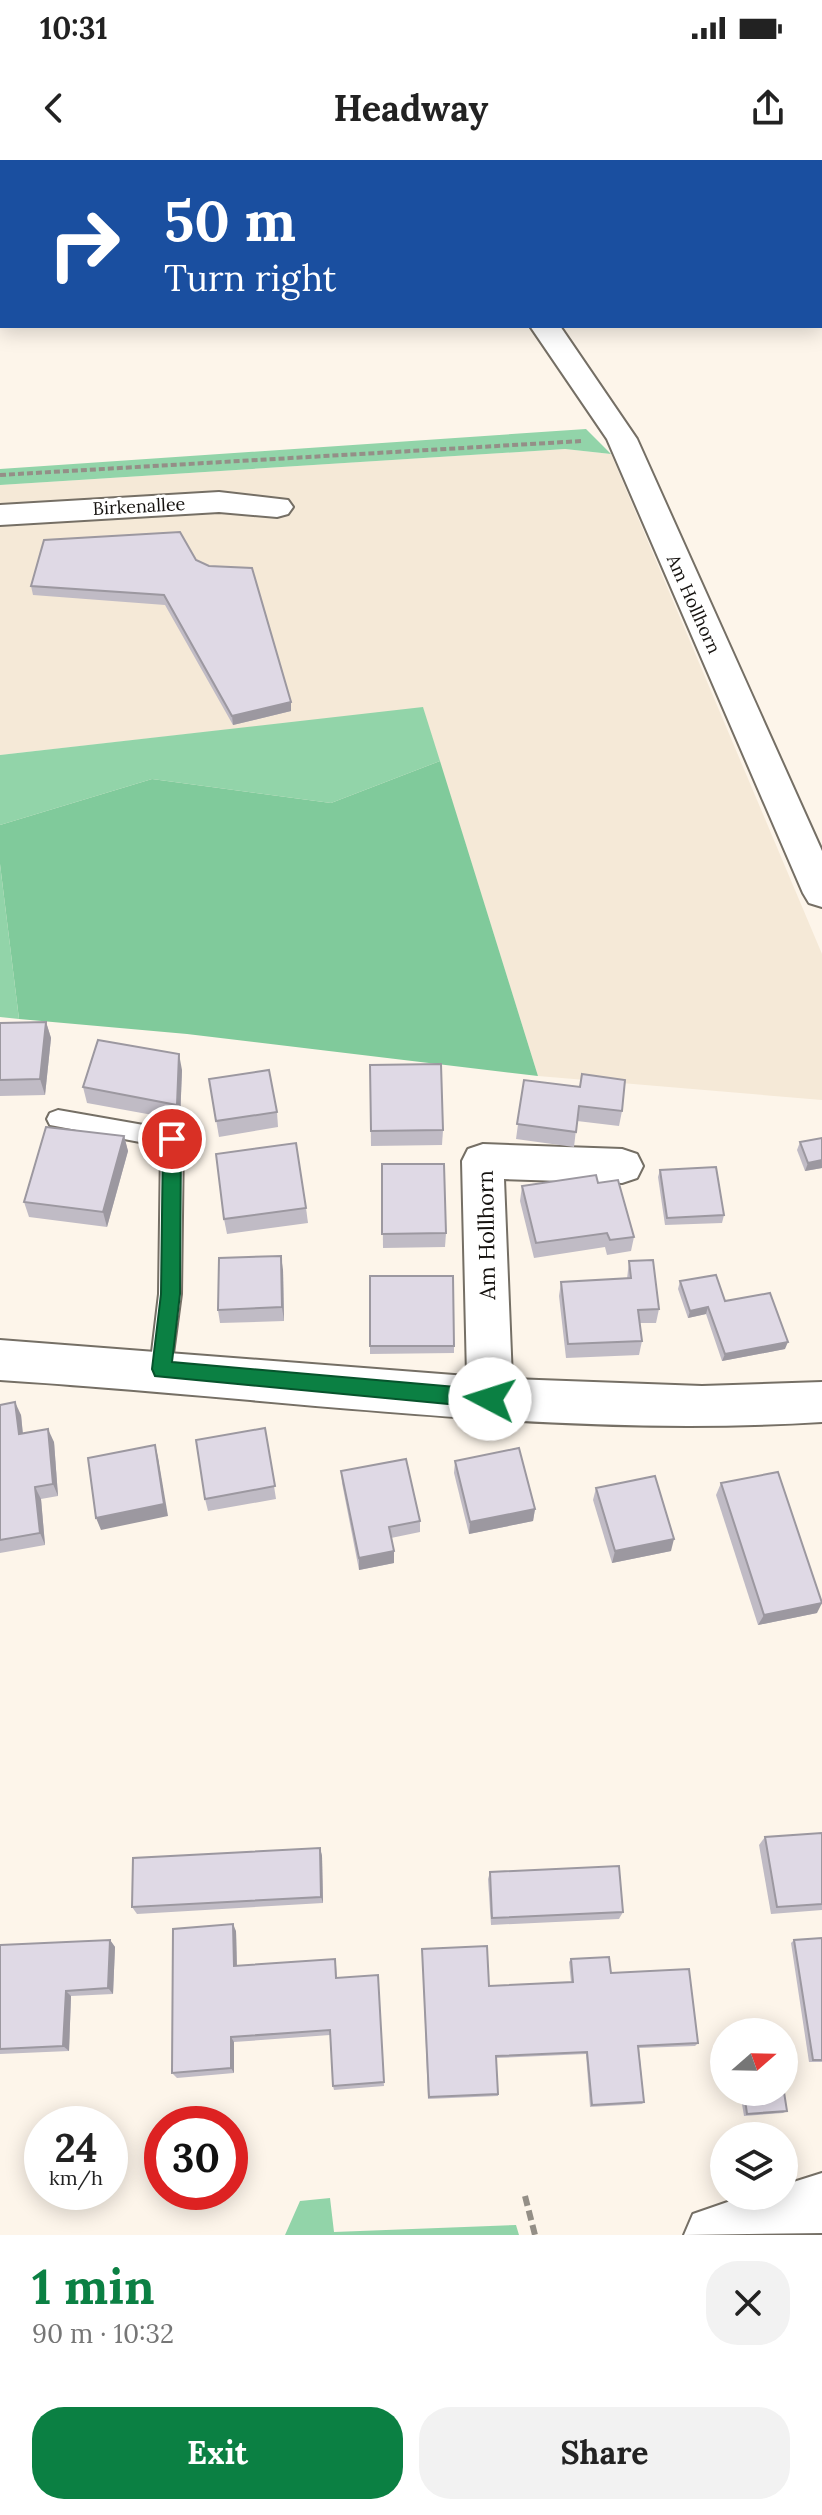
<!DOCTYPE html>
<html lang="en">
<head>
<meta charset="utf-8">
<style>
	body { margin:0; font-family:Lora,serif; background:#f2f2f2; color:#222; height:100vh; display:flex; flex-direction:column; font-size:30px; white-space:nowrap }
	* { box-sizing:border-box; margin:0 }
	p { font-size:26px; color:#767676 }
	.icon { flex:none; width:44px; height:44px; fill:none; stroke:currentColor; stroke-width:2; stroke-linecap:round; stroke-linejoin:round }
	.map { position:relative; height:2075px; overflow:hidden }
	.side { display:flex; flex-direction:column; background:#fff; flex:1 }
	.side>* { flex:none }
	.guide { position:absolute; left:0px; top:0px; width:822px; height:168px; box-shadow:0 4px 20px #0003; background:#1a4fa0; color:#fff; overflow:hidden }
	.needle { width:52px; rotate:70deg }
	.fabs { position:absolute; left:710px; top:1858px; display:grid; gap:16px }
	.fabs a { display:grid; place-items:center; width:88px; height:88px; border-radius:50%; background:#fff; box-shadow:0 4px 20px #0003; font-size:40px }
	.speed { position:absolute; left:24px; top:1946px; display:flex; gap:16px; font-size:40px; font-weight:700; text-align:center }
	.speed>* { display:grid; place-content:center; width:104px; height:104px; border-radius:50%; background:#fff; box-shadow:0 4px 20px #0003; line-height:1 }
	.speed small { font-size:20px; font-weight:400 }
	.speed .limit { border:12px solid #d22; background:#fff; color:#111 }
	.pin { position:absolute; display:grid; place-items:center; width:68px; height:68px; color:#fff; margin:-34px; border:4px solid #fff; border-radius:50%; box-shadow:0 2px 8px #0007 }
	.me { position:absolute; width:88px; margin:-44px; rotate:275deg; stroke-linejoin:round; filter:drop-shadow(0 0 6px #0008) }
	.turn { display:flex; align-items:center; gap:28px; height:168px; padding:0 32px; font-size:36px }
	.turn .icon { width:104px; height:104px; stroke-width:2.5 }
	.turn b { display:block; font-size:56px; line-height:68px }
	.round { display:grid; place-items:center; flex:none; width:84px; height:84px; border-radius:32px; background:#f2f2f2 }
	.summary { display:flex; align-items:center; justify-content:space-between; height:136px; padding:0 32px }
	h1 { font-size:48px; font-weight:800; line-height:60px; color:#0b8043 }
	.action { display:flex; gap:16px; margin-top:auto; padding:16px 32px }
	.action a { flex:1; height:92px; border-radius:32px; background:#0b8043; color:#fff; font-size:32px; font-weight:800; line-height:92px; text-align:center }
	.action a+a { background:#f2f2f2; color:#222 }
	.status { display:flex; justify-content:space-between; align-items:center; height:56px; padding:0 40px; background:#fff; direction:ltr }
	.status svg { height:22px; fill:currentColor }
	header { display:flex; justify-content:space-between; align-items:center; height:104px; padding:0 32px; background:#fff; font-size:36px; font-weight:800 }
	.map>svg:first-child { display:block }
</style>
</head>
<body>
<div class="status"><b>10:31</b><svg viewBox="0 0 49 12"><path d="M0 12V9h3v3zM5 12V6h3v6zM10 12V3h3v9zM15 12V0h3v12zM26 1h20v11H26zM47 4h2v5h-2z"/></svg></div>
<header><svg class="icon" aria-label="back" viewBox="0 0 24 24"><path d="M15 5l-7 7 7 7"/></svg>Headway<svg class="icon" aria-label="share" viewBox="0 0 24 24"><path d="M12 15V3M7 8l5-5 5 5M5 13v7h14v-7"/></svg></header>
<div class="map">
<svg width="822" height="2075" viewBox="0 0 822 2075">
	<rect width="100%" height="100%" fill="#fdf5ea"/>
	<polygon fill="#f5e9d7" points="565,289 611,294 822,794 822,940 538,916 423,548 0,595 0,325"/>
	<g fill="#92d4a9">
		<polygon points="0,0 413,0 415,2 2,2 0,72"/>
		<polygon points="586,269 611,294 565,289 0,325 0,309"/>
		<polygon points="423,547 440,601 331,643 152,619 0,665 0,595"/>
		<polygon points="0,704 19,859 0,857"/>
		<polygon points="330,2038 334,2072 516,2065 519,2075 285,2075 300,2041"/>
	</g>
	<polygon fill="#80ca9b" points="440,601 538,916 187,874 19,859 0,704 0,665 152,619 331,643"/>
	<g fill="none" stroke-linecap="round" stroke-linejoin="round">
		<defs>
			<polygon id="lane" points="58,950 172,970 180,973 183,979 181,1134 170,1216 162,1219 154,1216 150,1209 159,1134 161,986 50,965 47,959 50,953"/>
			<g id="street">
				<polygon points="419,0 445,0 446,2 420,2"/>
				<polygon points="530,166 560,166 637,279 822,691 822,747 809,743 803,733 607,279"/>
				<polygon points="219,332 288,340 293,347 288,354 277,357 219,352 0,365 0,345"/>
				<path d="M483,984L622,989L637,994L643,1006L637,1018L622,1023L504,1019L512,1219L702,1226L822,1222V1262C548,1279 274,1237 0,1220V1180L467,1216L462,1001L468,989Z"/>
			</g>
			<polygon id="secondary" points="822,2013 822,2073 684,2075 693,2054 745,2036 784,2036 784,2025"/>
		</defs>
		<use href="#lane" stroke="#756f65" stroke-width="4"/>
		<use href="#street" stroke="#756f65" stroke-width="4"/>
		<use href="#secondary" stroke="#756f65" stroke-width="4"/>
		<polyline stroke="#948f87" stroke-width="4" stroke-dasharray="6 3" stroke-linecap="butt" points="0,315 582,281"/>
		<polyline stroke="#948f87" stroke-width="6" stroke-dasharray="10 5" stroke-linecap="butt" points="525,2036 535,2075"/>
		<use href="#lane" fill="#fff" fill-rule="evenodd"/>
		<use href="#street" fill="#fff" fill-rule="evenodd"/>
		<use href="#secondary" fill="#fff" fill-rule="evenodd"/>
	</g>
	<g fill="#c0bbc5">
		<polygon points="196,400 291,551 233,565 165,445 33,435 31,426"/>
		<polygon points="46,862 51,878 45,935 0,936 0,863"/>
		<polygon points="370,905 443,970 442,985 371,986"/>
		<polygon points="182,910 180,960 87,943 83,927"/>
		<polygon points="209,919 277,952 278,967 219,977"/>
		<polygon points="524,920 622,951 619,966 577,961 574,987 516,979"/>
		<polygon points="124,976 128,991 107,1067 29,1057 24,1042"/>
		<polygon points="822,978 822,1008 805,1011 797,990 800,982"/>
		<polygon points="382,1004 446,1073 445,1087 383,1088"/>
		<polygon points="660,1010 724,1055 722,1063 665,1065 658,1017"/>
		<polygon points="598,1023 634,1077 631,1091 607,1095 605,1087 534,1098 520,1041 522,1026"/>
		<polygon points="306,1048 308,1063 227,1074 224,1059"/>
		<polygon points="629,1101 659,1149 656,1163 640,1163 642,1181 639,1195 566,1198 559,1136 561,1122 627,1119"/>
		<polygon points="283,1110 284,1161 220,1163 218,1150"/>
		<polygon points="370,1116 454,1186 454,1193 370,1194"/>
		<polygon points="680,1121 725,1141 785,1189 722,1201 706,1154 688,1158 678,1129"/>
		<polygon points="0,1245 21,1255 23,1274 54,1282 58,1336 41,1339 45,1385 0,1393"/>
		<polygon points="265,1268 276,1339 208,1351 205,1339"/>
		<polygon points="455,1301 535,1349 533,1361 469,1374 454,1313"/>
		<polygon points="341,1311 420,1361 420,1372 391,1378 394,1403 359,1410 342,1323"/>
		<polygon points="721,1323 817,1453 758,1465 716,1335"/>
		<polygon points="596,1328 671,1391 612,1403 593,1340"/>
		<polygon points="822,1673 822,1750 771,1754 759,1685 765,1677"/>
		<polygon points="320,1688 322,1696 323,1743 137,1754 132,1747"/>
		<polygon points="490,1712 623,1752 619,1759 491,1765 488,1719"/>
		<polygon points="236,1771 237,1806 336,1805 337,1818 378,1815 384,1926 334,1930 333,1926 330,1875 234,1882 234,1913 177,1918 172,1913"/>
		<polygon points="822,1778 822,1902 809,1902 791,1783 794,1780"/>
		<polygon points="110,1780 115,1787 113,1834 71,1836 69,1891 0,1894 0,1785"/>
		<polygon points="422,1789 489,1826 571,1822 569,1802 571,1799 611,1813 698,1883 695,1886 639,1888 644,1942 642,1944 590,1947 586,1894 496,1898 498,1936 428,1939"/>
		<polygon points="740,1932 784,1932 787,1951 783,1953 744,1956"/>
	</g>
	<g fill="#9c98a0">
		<polygon points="291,542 291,551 233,565 232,556"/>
		<polygon points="46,862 51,878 45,935 40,919"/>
		<polygon points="179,894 182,910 180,960 177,945"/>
		<polygon points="124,976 128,991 107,1067 103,1052"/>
		<polygon points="822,1000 822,1008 805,1011 808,1003"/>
		<polygon points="281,1096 283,1110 284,1161 282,1147"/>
		<polygon points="708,1147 706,1154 688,1158 690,1151"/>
		<polygon points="788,1182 785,1189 722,1201 725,1194"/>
		<polygon points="15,1242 21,1255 24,1287 19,1274"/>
		<polygon points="48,1269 54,1282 58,1336 53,1324"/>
		<polygon points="155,1285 158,1297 168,1356 101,1370 96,1358"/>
		<polygon points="35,1327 41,1339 45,1385 40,1373"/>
		<polygon points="535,1349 533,1361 469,1374 470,1362"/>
		<polygon points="674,1379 671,1391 612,1403 615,1391"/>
		<polygon points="394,1391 394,1403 359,1410 359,1398"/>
		<polygon points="822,1443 817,1453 758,1465 764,1455"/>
		<polygon points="320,1688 322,1696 323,1743 321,1737"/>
		<polygon points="233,1764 236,1771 237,1812 234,1806"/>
		<polygon points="110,1780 115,1787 113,1834 108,1828"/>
		<polygon points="66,1831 71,1836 69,1891 63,1886"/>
		<polygon points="231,1877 234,1882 234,1913 231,1908"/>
	</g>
	<g fill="#dfd9e5" stroke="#9c98a0" stroke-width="2">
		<polygon points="180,372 196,400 209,406 252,408 291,542 232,556 164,435 31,426 44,380"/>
		<polygon points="46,862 40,919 0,920 0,863"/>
		<polygon points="98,880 179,894 177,945 83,927"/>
		<polygon points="441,904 443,970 371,971 370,905"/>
		<polygon points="269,910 277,952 216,961 209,919"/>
		<polygon points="582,914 625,920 622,951 579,946 576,972 517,964 524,920 580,927"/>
		<polygon points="46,967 124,976 103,1052 24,1042"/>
		<polygon points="822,978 822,1000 808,1003 800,982"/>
		<polygon points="296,983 306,1048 224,1059 216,994"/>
		<polygon points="382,1004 444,1004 446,1073 382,1074"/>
		<polygon points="716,1007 724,1055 667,1058 660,1010"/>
		<polygon points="596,1015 598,1023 618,1020 634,1077 610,1080 607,1073 536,1083 522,1026"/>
		<polygon points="281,1096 282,1147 218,1150 219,1098"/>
		<polygon points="653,1100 659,1149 638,1150 642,1181 568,1184 561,1122 631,1118 629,1101"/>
		<polygon points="716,1115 725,1141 770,1133 788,1182 725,1194 708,1147 690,1151 680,1121"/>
		<polygon points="370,1116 453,1116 454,1186 370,1186"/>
		<polygon points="15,1242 19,1274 48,1269 53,1324 35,1327 40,1373 0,1380 0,1245"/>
		<polygon points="265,1268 275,1326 205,1339 196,1280"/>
		<polygon points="155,1285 164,1344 96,1358 88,1298"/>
		<polygon points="519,1288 535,1349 470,1362 455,1301"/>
		<polygon points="406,1299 420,1361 389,1367 394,1391 359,1398 341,1311"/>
		<polygon points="778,1312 822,1443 764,1455 721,1323"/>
		<polygon points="655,1316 674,1379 615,1391 596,1328"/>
		<polygon points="822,1673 822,1744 777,1747 765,1677"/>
		<polygon points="320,1688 321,1737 132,1747 133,1698"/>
		<polygon points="619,1706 623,1752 492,1758 490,1712"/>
		<polygon points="233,1764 234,1806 335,1799 336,1818 378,1815 384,1922 333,1926 330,1870 231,1877 231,1908 172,1913 173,1769"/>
		<polygon points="822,1778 822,1900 813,1900 794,1780"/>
		<polygon points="110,1780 108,1828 66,1831 63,1886 0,1889 0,1785"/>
		<polygon points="487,1786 489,1826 573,1822 571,1799 609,1797 611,1813 689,1809 698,1883 638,1886 644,1942 592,1945 587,1892 496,1896 498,1934 429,1937 422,1789"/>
		<polygon points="744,1932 784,1932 787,1951 747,1954"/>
	</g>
	<polygon fill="#0b8043" stroke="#07532c" stroke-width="2" points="172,971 181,979 180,1134 172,1202 490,1230 500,1239 497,1245 490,1248 155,1216 152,1209 161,1134 163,979"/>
	<g text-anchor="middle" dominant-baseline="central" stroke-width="6" stroke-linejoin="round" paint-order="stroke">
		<g font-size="18" fill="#15120f" stroke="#fff">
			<text transform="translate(139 346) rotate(-3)">Birkenallee</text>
			<text transform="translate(694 444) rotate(66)">Am Hollhorn</text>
		</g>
		<g font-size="22" fill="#15120f" stroke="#fff">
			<text transform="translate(486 1075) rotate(-91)">Am Hollhorn</text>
		</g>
	</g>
</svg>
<div class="fabs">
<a><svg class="needle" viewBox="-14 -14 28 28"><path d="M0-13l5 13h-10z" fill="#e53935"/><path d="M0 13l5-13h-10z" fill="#767676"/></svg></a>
<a><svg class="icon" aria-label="layers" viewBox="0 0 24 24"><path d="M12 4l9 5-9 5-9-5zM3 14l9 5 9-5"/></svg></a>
</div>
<div class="speed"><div>24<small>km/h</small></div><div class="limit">30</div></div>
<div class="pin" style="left:172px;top:979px;background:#d93025"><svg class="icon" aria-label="arrive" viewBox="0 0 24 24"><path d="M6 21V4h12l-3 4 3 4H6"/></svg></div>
<svg class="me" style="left:490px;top:1239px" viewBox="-20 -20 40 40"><circle r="19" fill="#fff"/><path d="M0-13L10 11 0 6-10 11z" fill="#0b8043"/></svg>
<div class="guide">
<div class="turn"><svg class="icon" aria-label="right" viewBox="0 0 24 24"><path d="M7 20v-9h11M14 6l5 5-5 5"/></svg><div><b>50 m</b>Turn right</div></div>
</div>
</div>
<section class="side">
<div class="summary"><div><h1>1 min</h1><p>90 m · 10:32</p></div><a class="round"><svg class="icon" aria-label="close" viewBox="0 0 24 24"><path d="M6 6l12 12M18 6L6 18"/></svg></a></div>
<div class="action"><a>Exit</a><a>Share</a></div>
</section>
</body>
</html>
